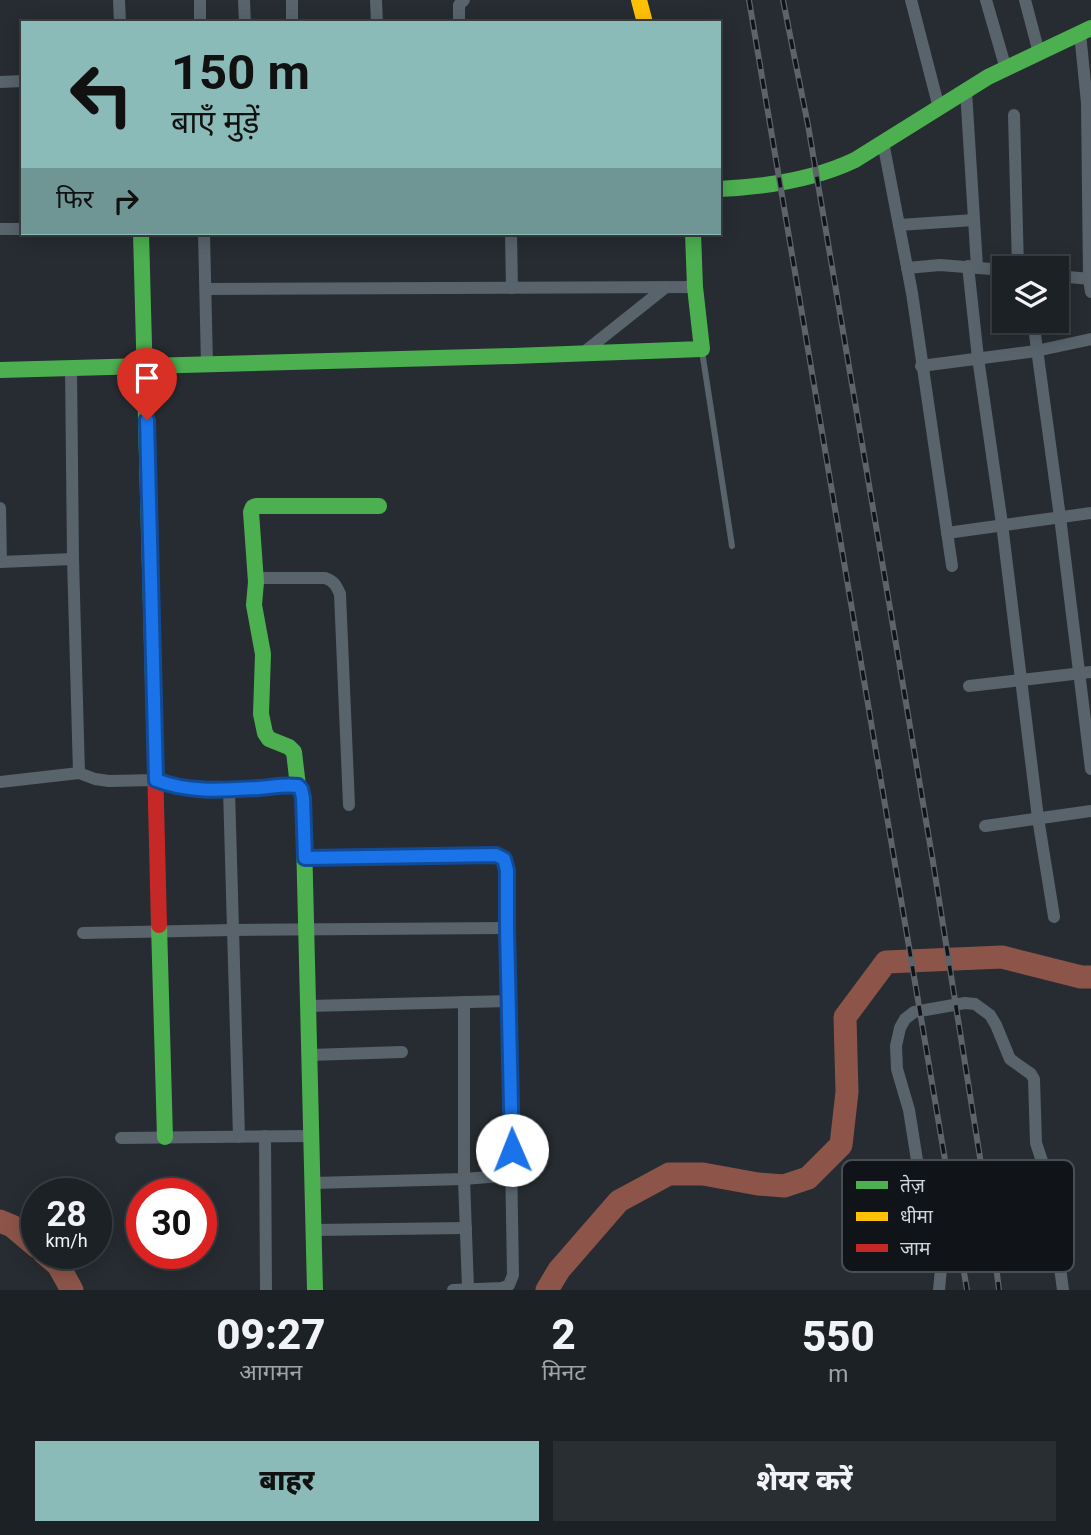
<!DOCTYPE html>
<html lang="hi">
<head>
<meta charset="utf-8">
<style>
	body { margin:0; font-family:Roboto,"Noto Sans Devanagari",sans-serif; background:#292e32; color:#f1f3f6; height:100vh; display:flex; flex-direction:column; font-size:26px; white-space:nowrap }
	* { box-sizing:border-box; margin:0 }
	p { font-size:23px; color:#a0a3a7 }
	.icon { flex:none; width:38px; height:38px; fill:none; stroke:currentColor; stroke-width:2; stroke-linecap:round; stroke-linejoin:round }
	.map { position:relative; height:1290px; overflow:hidden }
	.drawer { display:flex; flex-direction:column; background:#1c2125; flex:1 }
	.drawer>* { flex:none }
	.hud { position:absolute; left:21px; top:21px; width:700px; height:214px; border-radius:0px; box-shadow:0 4px 18px #0003,0 0 0 2px #3a3e42; background:#8bbbb9; color:#111; overflow:hidden }
	.tools { position:absolute; left:992px; top:256px; display:grid; gap:14px }
	.tools a { display:grid; place-items:center; width:77px; height:77px; border-radius:0px; background:#1c2125; box-shadow:0 4px 18px #0003,0 0 0 2px #3a3e42; font-size:35px }
	.speed { position:absolute; left:21px; top:1178px; display:flex; gap:14px; font-size:35px; font-weight:700; text-align:center }
	.speed>* { display:grid; place-content:center; width:91px; height:91px; border-radius:50%; background:#1c2125; box-shadow:0 4px 18px #0003,0 0 0 2px #3a3e42; line-height:1 }
	.speed small { font-size:18px; font-weight:400 }
	.speed .limit { border:10px solid #d22; background:#fff; color:#111 }
	.pin { position:absolute; display:grid; place-items:center; width:60px; height:60px; color:#fff; margin:-72px -30px; border-radius:50% 50% 50% 0; rotate:-45deg; box-shadow:0 0 7px #0007 }
	.pin .icon { rotate:45deg }
	.me { position:absolute; width:77px; margin:-38px; rotate:359deg; stroke-linejoin:round; filter:drop-shadow(0 0 5px #0008) }
	.turn { display:flex; align-items:center; gap:24px; height:147px; padding:0 35px; font-size:32px }
	.turn .icon { width:91px; height:91px; stroke-width:2.5 }
	.turn b { display:block; font-size:49px; line-height:60px }
	.then { display:flex; align-items:center; height:66px; padding:0 35px; background:#0003; gap:14px; font-size:26px }
	.eta { display:flex; justify-content:space-evenly; align-items:center; height:119px; text-align:center }
	.eta b { font-size:42px; font-weight:800; line-height:49px }
	.button { display:flex; gap:14px; margin-top:auto; padding:14px 35px }
	.button a { flex:1; height:80px; border-radius:0px; background:#8bbbb9; color:#111; font-size:28px; font-weight:800; line-height:80px; text-align:center }
	.button a+a { background:#292e32; color:#f1f3f6 }
	.map>svg:first-child { display:block }
</style>
</head>
<body>
<div class="map">
<svg width="1091" height="1290" viewBox="0 0 1091 1290">
	<rect width="100%" height="100%" fill="#262c31"/>
	<g fill="none" stroke-linecap="round" stroke-linejoin="round">
		<g stroke="#8d554a" stroke-width="23">
			<polyline points="0,1221 12,1226 37,1247"/>
			<polyline points="44,1253 58,1265 72,1290"/>
			<polyline points="547,1290 559,1270 619,1201 669,1174 703,1174 758,1184 784,1186 808,1178 841,1145 847,1092 845,1017 886,962 1002,957 1081,977 1091,977"/>
		</g>
		<polyline stroke="#58636c" stroke-width="6" points="702,351 732,546"/>
		<g stroke="#58636c" stroke-width="12">
			<polyline points="119,0 120,23"/>
			<polyline points="244,0 245,23"/>
			<polyline points="292,0 292,23"/>
			<polyline points="376,0 377,23"/>
			<polyline points="911,0 939,108"/>
			<polyline points="986,0 1006,69"/>
			<polyline points="1025,0 1039,53"/>
			<polyline points="200,23 200,0"/>
			<polyline points="459,23 459,5 464,0"/>
			<polyline points="1080,33 1087,103 1089,279 1091,292"/>
			<polyline points="0,82 23,81"/>
			<polyline points="966,91 977,267"/>
			<polyline points="1014,115 1018,268"/>
			<polyline points="883,142 912,293 952,566"/>
			<polyline points="899,225 974,220"/>
			<polyline points="0,229 23,229"/>
			<polyline points="204,233 207,365"/>
			<polyline points="511,233 512,288"/>
			<polyline points="968,266 978,358 1002,524 1038,818 1054,917"/>
			<polyline points="907,268 940,265 1004,270"/>
			<polyline points="1057,276 1091,279"/>
			<polyline points="206,289 695,287"/>
			<polyline points="1033,320 1060,517 1091,769"/>
			<polyline points="583,353 666,287"/>
			<polyline points="921,366 1036,351 1091,339"/>
			<polyline points="71,368 73,559 79,773"/>
			<polyline points="0,508 1,562"/>
			<polyline points="947,533 1091,513"/>
			<polyline points="0,562 73,559"/>
			<path d="M256,578H325C334,581 336,585 340,594L349,805"/>
			<polyline points="969,686 1091,672"/>
			<polyline points="0,782 79,773 95,779 109,781 156,780 171,786 187,788 229,790 298,786"/>
			<polyline points="229,790 239,1137"/>
			<polyline points="985,826 1091,811"/>
			<polyline points="305,858 496,855 504,859 506,863 513,1275 509,1285 502,1288 453,1290"/>
			<polyline points="83,933 233,930 507,928"/>
			<polyline points="464,1002 464,1179 468,1288"/>
			<polyline points="308,1006 510,1001"/>
			<polyline points="309,1055 402,1052"/>
			<polyline points="265,1136 266,1290"/>
			<polyline points="121,1138 312,1136"/>
			<polyline points="313,1183 464,1179 512,1175"/>
			<polyline points="314,1230 466,1228"/>
			<polyline points="939,1290 942,1258 924,1204 909,1110 897,1069 896,1046 900,1028 905,1019 914,1012 965,1003 975,1004 990,1015 996,1025 1010,1059 1031,1074 1034,1079 1036,1143 1051,1188 1054,1223 1063,1290"/>
		</g>
		<g stroke="#4caf50" stroke-width="16">
			<path d="M719,189C765,187 813,180 855,160L988,77L1091,28"/>
			<polyline points="141,233 153,682"/>
			<polyline points="0,370 513,356 702,349 695,287 693,233"/>
			<polyline points="159,925 165,1137"/>
			<polyline points="315,1290 303,798 301,789 298,786 294,752 289,747 269,739 265,733 261,714 263,654 254,605 256,582 251,512 253,507 256,506 379,506"/>
		</g>
		<polyline stroke="#ffc107" stroke-width="16" points="639,0 645,23"/>
		<polyline stroke="#c62828" stroke-width="16" points="153,682 159,925"/>
		<defs>
			<g id="rail">
				<polyline points="749,0 967,1290"/>
				<polyline points="783,0 808,125 933,862 992,1233 999,1290"/>
			</g>
		</defs>
		<use href="#rail" stroke="#5c636a" stroke-width="6"/>
		<use href="#rail" stroke="#101418" stroke-width="3.5" stroke-dasharray="10" stroke-linecap="butt"/>
	</g>
	<g fill="none" stroke-linecap="round" stroke-linejoin="round">
		<defs>
			<path id="route" d="M147,420L156,780C189,793 224,790 259,788C272,787 285,784 298,786L301,789L303,798L305,858L496,855L504,859L507,870V928L512,1150"/>
		</defs>
		<use href="#route" stroke="#114b97" stroke-width="18"/>
		<use href="#route" stroke="#1a73e8" stroke-width="12"/>
	</g>
	<rect x="842" y="1160" width="232" height="112" rx="10" fill="#101418" stroke="#494e52" stroke-width="2"/>
	<rect x="856" y="1181" width="32" height="8" fill="#4caf50"/>
	<rect x="856" y="1212" width="32" height="9" fill="#ffc107"/>
	<rect x="856" y="1244" width="32" height="8" fill="#c62828"/>
	<g font-size="19" fill="#cfd6db">
		<text x="900" y="1192">तेज़</text>
		<text x="900" y="1223">धीमा</text>
		<text x="900" y="1255">जाम</text>
	</g>
</svg>
<div class="tools">
<a><svg class="icon" aria-label="layers" viewBox="0 0 24 24"><path d="M12 4l9 5-9 5-9-5zM3 14l9 5 9-5"/></svg></a>
</div>
<div class="speed"><div>28<small>km/h</small></div><div class="limit">30</div></div>
<div class="pin" style="left:147px;top:420px;background:#d93025"><svg class="icon" aria-label="arrive" viewBox="0 0 24 24"><path d="M6 21V4h12l-3 4 3 4H6"/></svg></div>
<svg class="me" style="left:512px;top:1150px" viewBox="-20 -20 40 40"><circle r="19" fill="#fff"/><path d="M0-13L10 11 0 6-10 11z" fill="#1a73e8"/></svg>
<div class="hud">
<div class="turn"><svg class="icon" aria-label="left" viewBox="0 0 24 24"><path d="M17 20v-9H6M10 6l-5 5 5 5"/></svg><div><b>150 m</b>बाएँ मुड़ें</div></div>
<div class="then">फिर<svg class="icon" aria-label="right" viewBox="0 0 24 24"><path d="M7 20v-9h11M14 6l5 5-5 5"/></svg></div>
</div>
</div>
<section class="drawer">
<div class="eta">
<div><b>09:27</b><p>आगमन</p></div>
<div><b>2</b><p>मिनट</p></div>
<div><b>550</b><p>m</p></div>
</div>
<div class="button"><a>बाहर</a><a>शेयर करें</a></div>
</section>
</body>
</html>
